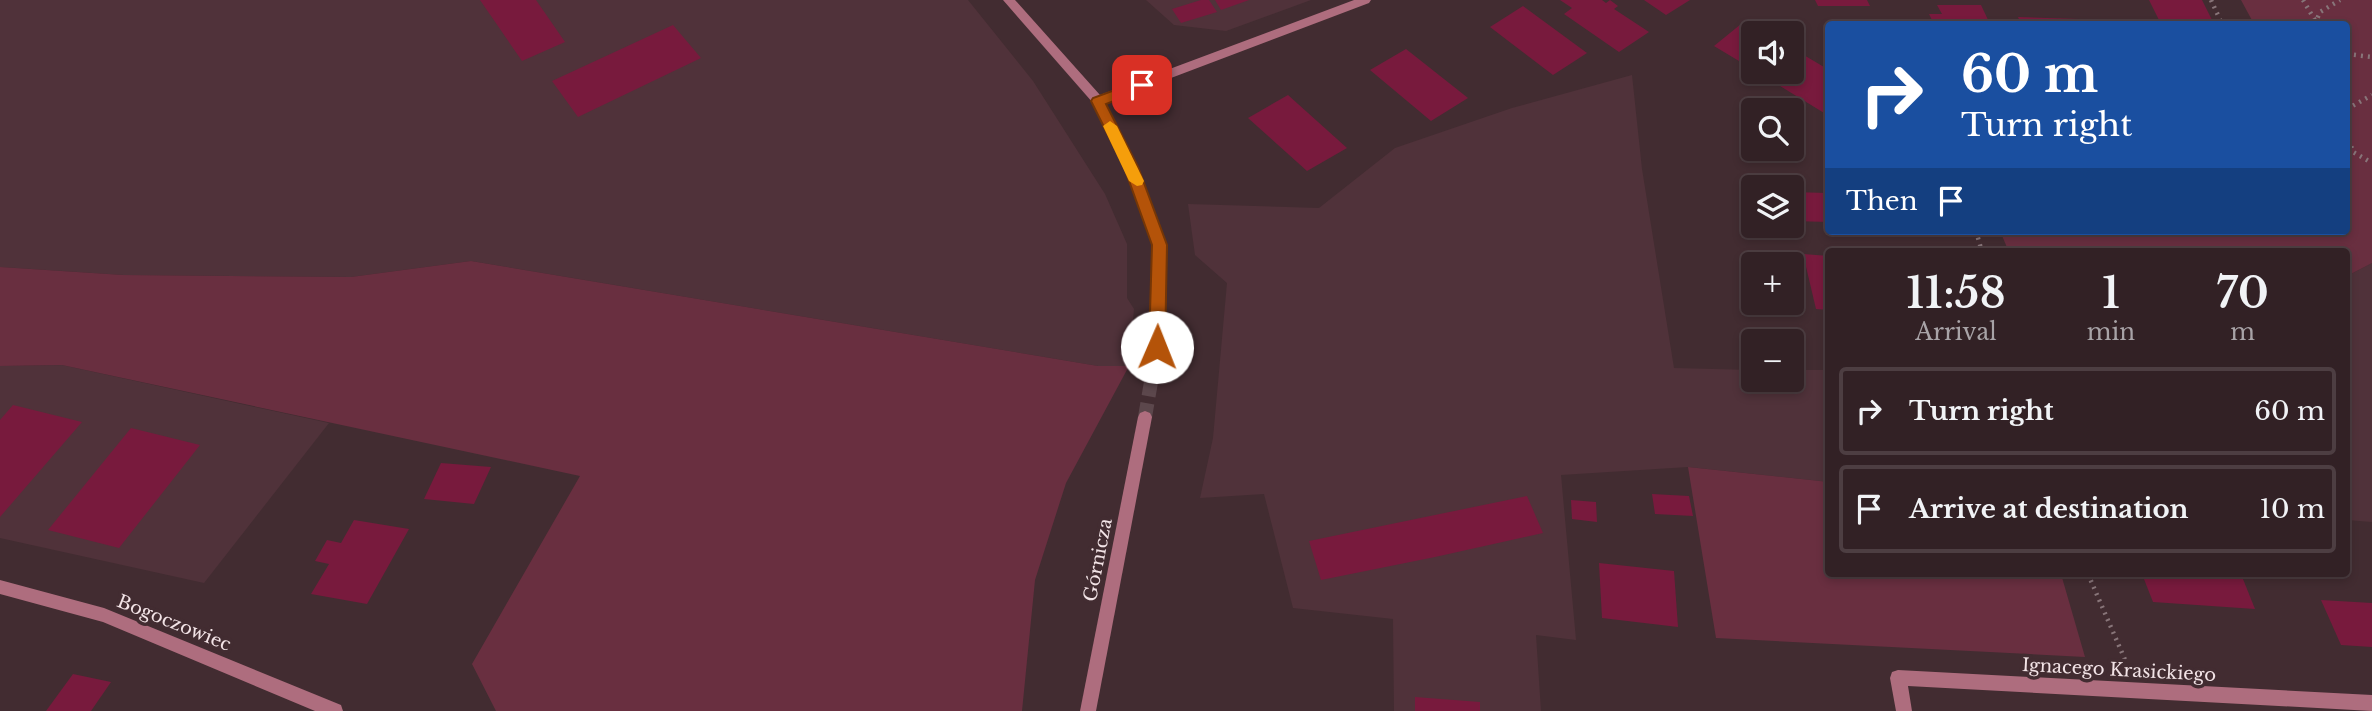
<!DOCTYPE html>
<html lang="en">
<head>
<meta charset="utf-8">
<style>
	body { margin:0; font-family:"Libre Baskerville",serif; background:#3d2e32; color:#f1f3f6; height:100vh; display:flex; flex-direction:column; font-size:26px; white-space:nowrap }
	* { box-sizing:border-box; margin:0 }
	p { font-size:23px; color:#a8a3a7 }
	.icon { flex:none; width:38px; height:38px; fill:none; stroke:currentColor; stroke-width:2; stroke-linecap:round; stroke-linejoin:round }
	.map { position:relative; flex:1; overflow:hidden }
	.side { position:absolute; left:1825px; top:248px; width:525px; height:329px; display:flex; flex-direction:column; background:#322125; border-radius:7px; box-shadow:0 4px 10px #0003,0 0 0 2px #4d3e42 }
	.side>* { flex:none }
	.top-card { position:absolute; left:1825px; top:21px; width:525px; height:214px; border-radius:7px; box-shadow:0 4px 10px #0003,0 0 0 2px #4d3e42; background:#1a4fa0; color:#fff; overflow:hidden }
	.fabs { position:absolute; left:1741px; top:21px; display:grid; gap:14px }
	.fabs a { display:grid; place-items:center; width:63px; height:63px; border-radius:7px; background:#322125; box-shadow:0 4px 10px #0003,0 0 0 2px #4d3e42; font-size:35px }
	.pin { position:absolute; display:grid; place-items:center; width:60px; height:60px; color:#fff; margin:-30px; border-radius:14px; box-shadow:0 4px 10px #0006 }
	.me { position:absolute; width:77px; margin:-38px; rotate:1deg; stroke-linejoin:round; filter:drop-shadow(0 0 5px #0008) }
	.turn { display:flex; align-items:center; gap:24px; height:147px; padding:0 21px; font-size:32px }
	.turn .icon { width:91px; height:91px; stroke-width:2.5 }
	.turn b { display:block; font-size:49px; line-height:60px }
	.then { display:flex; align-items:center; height:66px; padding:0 21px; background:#0003; gap:14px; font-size:26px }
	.eta { display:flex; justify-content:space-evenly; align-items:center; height:119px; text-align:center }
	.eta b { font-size:42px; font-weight:600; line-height:49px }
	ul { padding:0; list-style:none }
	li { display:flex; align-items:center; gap:21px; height:88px; margin:0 14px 10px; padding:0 7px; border:4px solid #4d3e42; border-radius:7px }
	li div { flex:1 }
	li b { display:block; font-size:26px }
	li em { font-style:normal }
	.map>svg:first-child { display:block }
</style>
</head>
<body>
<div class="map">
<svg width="2372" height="711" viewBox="0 0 2372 711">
	<rect width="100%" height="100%" fill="#422c31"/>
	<g fill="#50323a">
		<polygon points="0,0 968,0 1033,81 1105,194 1127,244 1127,298 1134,309 1129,366 1098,366 471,261 351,277 123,275 0,267"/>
		<polygon points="1146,0 1311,0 1226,31 1174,25"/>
		<polygon points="1632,75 1642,169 1674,368 1753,370 1754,380 1792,380 1792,370 1829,370 1829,482 1688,467 1561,475 1576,640 1536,635 1541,711 1394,711 1393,619 1293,608 1264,494 1200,498 1213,438 1227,283 1195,255 1188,204 1319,208 1395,148 1512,108"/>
		<polygon points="2372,263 2372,522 2347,520 2347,276"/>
		<polygon points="62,365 329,423 204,583 0,538 0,366"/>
	</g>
	<g fill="#692f40">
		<polygon points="2241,0 2372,0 2372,263 2347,276 2347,252 2009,252 2000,231 2347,231 2347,24 2254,24"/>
		<polygon points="471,261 1098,366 1129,366 1066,483 1035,580 1022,711 496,711 472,664 580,476 62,365 0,366 0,267 123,275 351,277"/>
		<polygon points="1688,467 1829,482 1829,574 2061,574 2085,657 1716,638"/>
	</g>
	<g fill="#781a3d">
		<polygon points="480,0 536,0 565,42 522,61"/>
		<polygon points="1201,0 1209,0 1217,12 1181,23 1172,9"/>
		<polygon points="1215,0 1249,0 1221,10"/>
		<polygon points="1560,0 1602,0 1606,3 1610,0 1618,6 1614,9 1649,32 1619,52 1564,14 1572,8"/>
		<polygon points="1644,0 1690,0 1666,15"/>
		<polygon points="1815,0 1867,0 1870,6 1818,6"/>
		<polygon points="2149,0 2202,0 2214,24 2161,24"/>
		<polygon points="1937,5 1981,5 1990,24 1934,24 1929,14 1942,14"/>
		<polygon points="1523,6 1587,53 1553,75 1490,27"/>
		<polygon points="2018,17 2079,19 2081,24 2021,24"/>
		<polygon points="1746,20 1768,33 1754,33 1754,70 1714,46"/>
		<polygon points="673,25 701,58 578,117 552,81"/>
		<polygon points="1792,48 1829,70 1829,116 1757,72 1792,72"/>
		<polygon points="1406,49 1468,98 1431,121 1370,70"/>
		<polygon points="1288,95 1347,148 1307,171 1248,118"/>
		<polygon points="1792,192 1827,193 1829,222 1792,221"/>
		<polygon points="1803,254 1829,256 1829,310 1816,309"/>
		<polygon points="13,405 82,422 0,517 0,420"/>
		<polygon points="131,428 200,445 119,548 48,530"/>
		<polygon points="441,463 491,467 474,504 424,499"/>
		<polygon points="1652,494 1689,496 1693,516 1655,514"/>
		<polygon points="1527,496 1543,533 1435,557 1321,580 1309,541"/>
		<polygon points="1571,500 1596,502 1597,522 1572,519"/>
		<polygon points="354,520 409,529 367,604 311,594 329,564 315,561 327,540 341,543"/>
		<polygon points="1599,563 1674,571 1678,627 1602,618"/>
		<polygon points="2142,574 2241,574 2255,609 2153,602"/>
		<polygon points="2321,600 2372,603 2372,647 2341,645"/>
		<polygon points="73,674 111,682 91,711 46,711"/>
		<polygon points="1415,697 1480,702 1480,711 1415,711"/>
	</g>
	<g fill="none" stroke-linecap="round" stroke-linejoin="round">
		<polyline stroke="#5c474c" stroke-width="14" stroke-dasharray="14 7" stroke-linecap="butt" points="1145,417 1157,347"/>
		<g stroke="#887579" stroke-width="4.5" stroke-dasharray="2 5" stroke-linecap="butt">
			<polyline points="2211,0 2222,24"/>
			<polyline points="2303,0 2316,22"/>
			<polyline points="2315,24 2320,12 2340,0"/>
			<polyline points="2347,54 2372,57"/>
			<polyline points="2347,109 2372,95"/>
			<polyline points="2347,133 2353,152 2372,163"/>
			<polyline points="1976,231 1982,252"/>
			<polyline points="2088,574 2126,662"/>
		</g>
		<g fill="#ae6d7e" fill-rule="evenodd">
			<polygon points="1003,0 1015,0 1100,95 1354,0 1371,0 1369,3 1105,103 1137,167 1166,245 1164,347 1162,351 1152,351 1150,347 1152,245 1125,167 1093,103"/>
			<polygon points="1145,411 1150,413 1152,417 1096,711 1080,711 1138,417 1140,413"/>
			<polygon points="0,580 104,608 341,705 343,711 315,711 103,622 0,594"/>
			<polygon points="1898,670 2372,695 2372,711 1908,686 1912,711 1896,711 1890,678 1892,672"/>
		</g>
	</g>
	<polygon fill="#b45309" stroke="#753606" stroke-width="2" points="1142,80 1149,85 1147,88 1106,104 1138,167 1167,245 1165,347 1157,353 1149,347 1152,245 1124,167 1091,101 1093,98"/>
	<polygon fill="#f59e0b" points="1110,121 1117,126 1144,181 1142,185 1137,186 1129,181 1103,126"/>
	<g text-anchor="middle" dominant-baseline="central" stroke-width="7" stroke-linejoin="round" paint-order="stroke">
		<g font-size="18" fill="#f2e3e6" stroke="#422c31">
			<text transform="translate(1098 560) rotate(-79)">Górnicza</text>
			<text transform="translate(174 623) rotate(22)">Bogoczowiec</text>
			<text transform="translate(2119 670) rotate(3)">Ignacego Krasickiego</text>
		</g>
	</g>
</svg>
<div class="fabs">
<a><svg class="icon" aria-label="sound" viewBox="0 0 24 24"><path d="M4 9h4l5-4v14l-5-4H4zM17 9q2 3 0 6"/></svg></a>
<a><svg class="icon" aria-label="search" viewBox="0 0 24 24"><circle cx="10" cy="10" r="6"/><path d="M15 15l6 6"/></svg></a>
<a><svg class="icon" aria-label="layers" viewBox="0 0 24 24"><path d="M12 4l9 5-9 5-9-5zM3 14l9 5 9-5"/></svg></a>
<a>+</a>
<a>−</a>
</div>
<div class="pin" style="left:1142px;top:85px;background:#d93025"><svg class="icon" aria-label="arrive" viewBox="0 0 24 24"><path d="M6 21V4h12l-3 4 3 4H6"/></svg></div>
<svg class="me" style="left:1157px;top:347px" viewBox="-20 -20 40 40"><circle r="19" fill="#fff"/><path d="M0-13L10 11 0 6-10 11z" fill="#b45309"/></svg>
<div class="top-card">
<div class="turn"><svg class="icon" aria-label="right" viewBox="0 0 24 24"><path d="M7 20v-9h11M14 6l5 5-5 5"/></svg><div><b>60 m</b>Turn right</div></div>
<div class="then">Then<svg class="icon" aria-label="arrive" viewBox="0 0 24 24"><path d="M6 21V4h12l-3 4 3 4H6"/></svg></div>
</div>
<section class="side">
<div class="eta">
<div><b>11:58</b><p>Arrival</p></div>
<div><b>1</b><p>min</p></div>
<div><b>70</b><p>m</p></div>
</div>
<ul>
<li><svg class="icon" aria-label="right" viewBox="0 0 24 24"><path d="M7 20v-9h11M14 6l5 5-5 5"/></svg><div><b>Turn right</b></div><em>60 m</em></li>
<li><svg class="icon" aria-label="arrive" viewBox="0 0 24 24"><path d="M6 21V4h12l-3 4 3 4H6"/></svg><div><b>Arrive at destination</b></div><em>10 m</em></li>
</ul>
</section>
</div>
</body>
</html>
